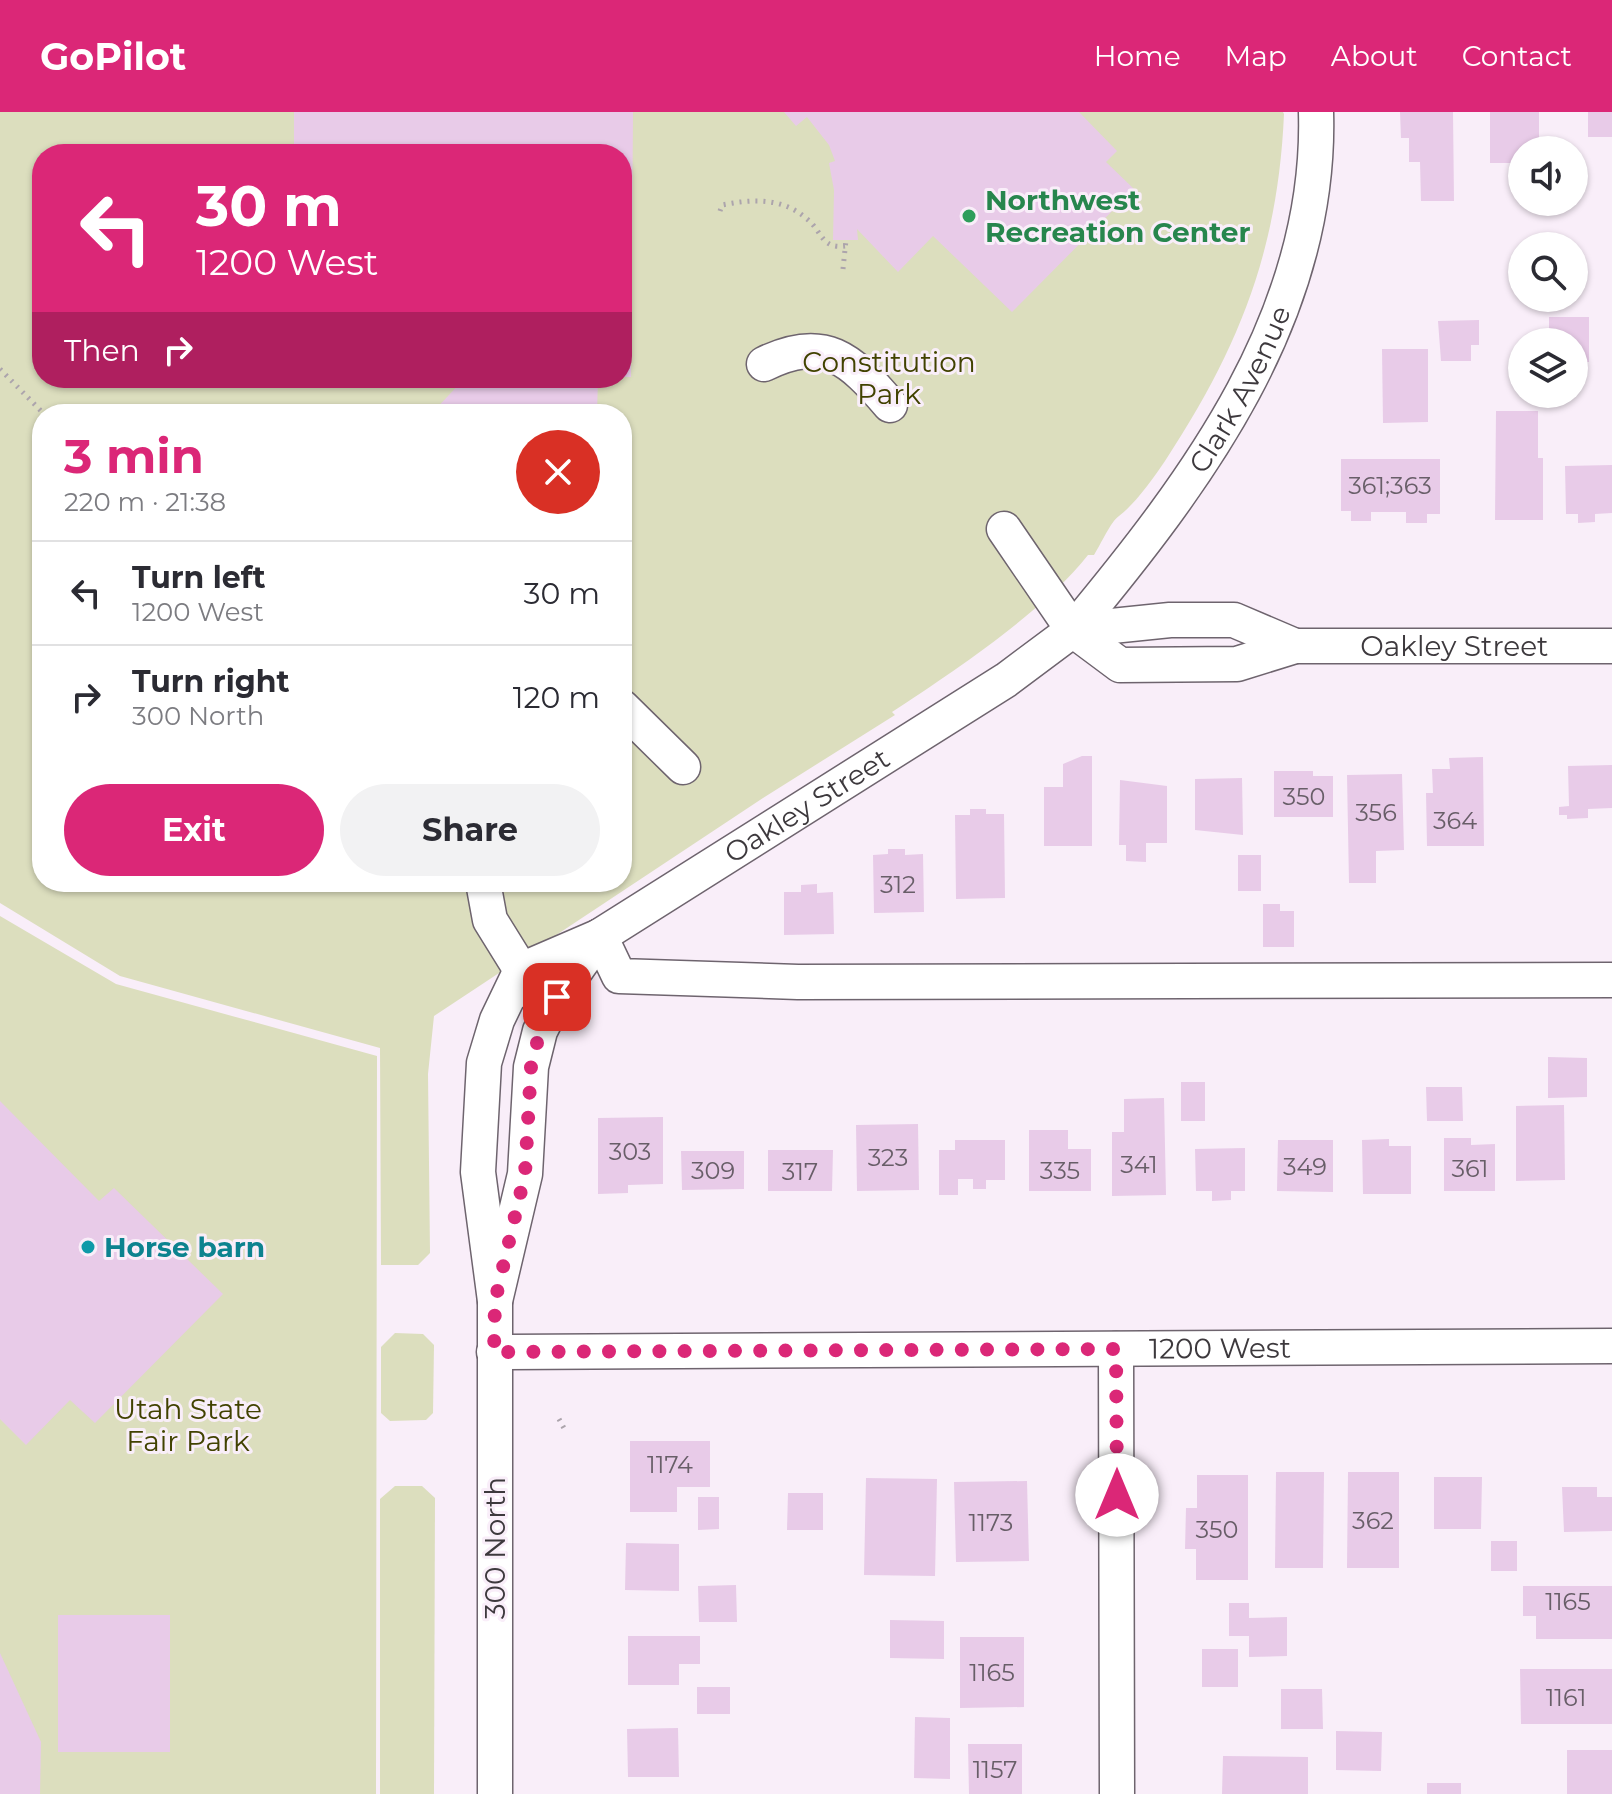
<!DOCTYPE html>
<html lang="en">
<head>
<meta charset="utf-8">
<style>
	body { margin:0; font-family:Montserrat,sans-serif; background:#f2f2f3; color:#2b2b33; height:100vh; display:flex; flex-direction:column; font-size:30px; white-space:nowrap }
	* { box-sizing:border-box; margin:0 }
	p { font-size:26px; color:#7c7c81 }
	.icon { flex:none; width:44px; height:44px; fill:none; stroke:currentColor; stroke-width:2; stroke-linecap:round; stroke-linejoin:round }
	.map { position:relative; flex:1; overflow:hidden }
	.details { position:absolute; left:32px; top:292px; width:600px; height:488px; display:flex; flex-direction:column; background:#fff; border-radius:32px; box-shadow:0 2px 6px #0004 }
	.details>* { flex:none }
	.guide { position:absolute; left:32px; top:32px; width:600px; height:244px; border-radius:32px; box-shadow:0 2px 6px #0004; background:#db2777; color:#fff; overflow:hidden }
	.fabs { position:absolute; left:1508px; top:24px; display:grid; gap:16px }
	.fabs a { display:grid; place-items:center; width:80px; height:80px; border-radius:50%; background:#fff; box-shadow:0 2px 6px #0004; font-size:40px }
	.pin { position:absolute; display:grid; place-items:center; width:68px; height:68px; color:#fff; margin:-34px; border-radius:16px; box-shadow:0 4px 12px #0006 }
	.me { position:absolute; width:88px; margin:-44px; rotate:0deg; stroke-linejoin:round; filter:drop-shadow(0 0 6px #0008) }
	.turn { display:flex; align-items:center; gap:28px; height:168px; padding:0 32px; font-size:36px }
	.turn .icon { width:104px; height:104px; stroke-width:2.5 }
	.turn b { display:block; font-size:56px; line-height:68px }
	.then { display:flex; align-items:center; height:76px; padding:0 32px; background:#0003; gap:16px; font-size:30px }
	.round { display:grid; place-items:center; flex:none; width:84px; height:84px; border-radius:42px; background:#f2f2f3 }
	.headline { display:flex; align-items:center; justify-content:space-between; height:136px; padding:0 32px }
	h1 { font-size:48px; font-weight:700; line-height:60px; color:#db2777 }
	.primary-button { display:flex; gap:16px; margin-top:auto; padding:16px 32px }
	.primary-button a { flex:1; height:92px; border-radius:48px; background:#db2777; color:#fff; font-size:32px; font-weight:700; line-height:92px; text-align:center }
	.primary-button a+a { background:#f2f2f3; color:#2b2b33 }
	ul { padding:0; list-style:none }
	li { display:flex; align-items:center; gap:24px; height:104px; padding:0 32px; border-top:2px solid #e1e1e2 }
	li div { flex:1 }
	li b { display:block; font-size:30px }
	li em { font-style:normal }
	header { display:flex; align-items:center; gap:48px; box-sizing:border-box; height:112px; padding:0 40px; background:#db2777; color:#fff }
	header strong { font-size:38px }
	nav { display:flex; gap:44px; margin-inline-start:auto; font-size:28px }
	.map>svg:first-child { display:block }
</style>
</head>
<body>
<header>
<strong>GoPilot</strong>
<nav><a>Home</a><a>Map</a><a>About</a><a>Contact</a></nav>
</header>
<div class="map">
<svg width="1612" height="1682" viewBox="0 0 1612 1682">
	<rect width="100%" height="100%" fill="#f9eef9"/>
	<g fill="#dcdebe" fill-rule="evenodd">
		<path d="M0,0H1283L1284,2C1278,139 1239,236 1165,349C1152,368 1135,392 1119,404C1111,409 1101,432 1094,443H1088C1043,500 953,560 892,600L895,603L763,686L434,904L428,962L430,1141L418,1153H381L380,936L120,864L0,791ZM42,42H622V266H42ZM42,302H622V770H42Z"/>
		<polygon points="0,804 116,872 377,944 376,1682 0,1682"/>
		<polygon points="395,1221 423,1222 434,1233 433,1301 426,1308 390,1309 381,1301 381,1235"/>
		<polygon points="395,1374 422,1374 435,1386 434,1682 380,1682 380,1387"/>
	</g>
	<g fill="#e8cbe8">
		<polygon points="294,0 633,0 631,265 622,265 622,42 328,42 328,39 294,39"/>
		<polygon points="784,0 1079,0 1117,39 1106,50 1134,77 1012,200 933,124 898,160 857,117 858,128 833,128 834,78 829,51 835,49 829,33 807,5 796,14"/>
		<polygon points="1400,0 1453,0 1454,89 1421,89 1420,50 1409,50 1409,26 1401,26"/>
		<polygon points="1490,0 1539,0 1539,38 1522,38 1522,51 1490,51"/>
		<rect x="1588" y="0" width="24" height="25"/>
		<polygon points="1549,205 1589,205 1589,250 1574,250 1574,230 1549,230"/>
		<polygon points="1479,208 1479,233 1471,233 1471,249 1441,249 1438,209"/>
		<polygon points="1382,237 1428,237 1428,310 1383,311"/>
		<polygon points="465,266 598,266 597,302 431,302"/>
		<polygon points="1496,299 1538,299 1538,346 1543,346 1543,408 1495,408"/>
		<polygon points="1341,347 1440,347 1440,402 1427,402 1427,411 1406,411 1406,400 1371,400 1371,409 1351,409 1351,399 1341,399"/>
		<polygon points="1612,353 1612,401 1595,402 1595,410 1578,411 1578,402 1566,402 1565,354"/>
		<polygon points="1082,644 1092,644 1092,734 1044,734 1044,675 1063,675 1063,652"/>
		<polygon points="1483,645 1484,734 1427,734 1426,681 1433,681 1432,657 1450,657 1449,646"/>
		<polygon points="1612,653 1612,696 1588,697 1588,706 1567,707 1567,703 1559,703 1559,695 1569,694 1568,654"/>
		<polygon points="1274,659 1313,659 1313,664 1333,664 1333,705 1274,705"/>
		<polygon points="1402,662 1404,738 1376,739 1376,771 1349,771 1347,663"/>
		<polygon points="1242,666 1243,723 1195,718 1195,667"/>
		<polygon points="1120,668 1167,674 1167,731 1146,731 1146,750 1126,749 1126,733 1119,733"/>
		<polygon points="970,697 986,697 986,702 1004,702 1005,786 956,787 955,703 970,703"/>
		<polygon points="888,737 905,737 905,743 923,742 924,800 874,801 873,743 888,742"/>
		<rect x="1238" y="743" width="23" height="36"/>
		<polygon points="817,772 817,781 833,780 834,822 784,823 784,780 801,780 801,773"/>
		<polygon points="1263,792 1280,792 1280,799 1294,799 1294,835 1263,835"/>
		<polygon points="1548,945 1587,946 1587,985 1548,986"/>
		<rect x="1181" y="970" width="24" height="39"/>
		<polygon points="1426,975 1462,975 1463,1009 1427,1009"/>
		<polygon points="1164,986 1166,1083 1112,1084 1112,1020 1124,1020 1124,987"/>
		<polygon points="0,989 99,1089 114,1076 223,1182 95,1311 70,1288 26,1333 0,1307"/>
		<polygon points="1564,993 1565,1068 1516,1069 1516,994"/>
		<polygon points="663,1005 663,1072 628,1073 628,1081 598,1082 598,1006"/>
		<polygon points="918,1012 919,1078 857,1079 856,1013"/>
		<polygon points="1029,1018 1068,1018 1068,1037 1091,1037 1091,1079 1029,1079"/>
		<polygon points="1444,1026 1471,1026 1471,1033 1495,1032 1495,1079 1444,1079"/>
		<polygon points="1389,1027 1389,1034 1411,1034 1411,1082 1363,1082 1362,1028"/>
		<polygon points="955,1028 1005,1028 1005,1068 986,1068 986,1077 973,1077 973,1067 958,1067 958,1083 939,1083 939,1038 955,1038"/>
		<polygon points="1278,1028 1333,1028 1333,1080 1277,1079"/>
		<polygon points="1245,1036 1245,1079 1231,1079 1231,1088 1212,1089 1212,1079 1196,1079 1195,1037"/>
		<polygon points="768,1038 833,1038 832,1079 768,1079"/>
		<polygon points="681,1039 744,1039 744,1077 682,1078"/>
		<polygon points="630,1329 710,1329 710,1375 677,1375 677,1400 630,1400"/>
		<polygon points="1276,1360 1324,1360 1323,1456 1275,1456"/>
		<polygon points="1348,1360 1399,1360 1399,1456 1347,1456"/>
		<polygon points="1197,1363 1248,1363 1248,1468 1196,1468 1196,1437 1185,1437 1186,1396 1197,1396"/>
		<polygon points="1434,1365 1482,1365 1481,1417 1434,1417"/>
		<polygon points="866,1366 937,1367 935,1464 864,1463"/>
		<polygon points="1027,1369 1029,1449 956,1450 954,1370"/>
		<polygon points="1562,1375 1597,1375 1597,1385 1612,1385 1612,1419 1564,1420"/>
		<polygon points="788,1381 823,1381 823,1418 787,1418"/>
		<polygon points="698,1385 719,1385 719,1417 698,1418"/>
		<rect x="1491" y="1429" width="26" height="30"/>
		<polygon points="626,1431 679,1432 679,1479 625,1478"/>
		<polygon points="736,1473 737,1510 699,1510 698,1474"/>
		<polygon points="1523,1474 1612,1474 1612,1527 1536,1527 1536,1504 1523,1504"/>
		<polygon points="1229,1491 1249,1491 1249,1506 1287,1505 1287,1544 1249,1545 1249,1524 1229,1524"/>
		<rect x="58" y="1503" width="112" height="137"/>
		<polygon points="890,1508 944,1509 944,1547 890,1546"/>
		<polygon points="628,1524 700,1524 700,1552 679,1552 679,1573 628,1573"/>
		<polygon points="960,1525 1024,1525 1024,1595 960,1596"/>
		<rect x="1202" y="1537" width="36" height="38"/>
		<polygon points="0,1541 41,1630 40,1682 0,1682"/>
		<polygon points="1520,1557 1612,1557 1612,1612 1521,1612"/>
		<rect x="697" y="1575" width="33" height="27"/>
		<polygon points="1281,1577 1322,1577 1323,1617 1281,1617"/>
		<polygon points="915,1605 950,1606 950,1667 914,1666"/>
		<polygon points="678,1616 679,1665 628,1665 627,1617"/>
		<polygon points="1336,1619 1382,1620 1381,1659 1336,1658"/>
		<polygon points="968,1632 1022,1632 1022,1682 969,1682"/>
		<rect x="1567" y="1638" width="45" height="44"/>
		<polygon points="1223,1644 1308,1645 1308,1682 1222,1682"/>
		<rect x="1427" y="1671" width="34" height="11"/>
	</g>
	<g fill="none" stroke-linecap="round" stroke-linejoin="round">
		<defs>
			<g id="minor">
				<path d="M764,252C824,222 851,247 890,293"/>
				<path id="s1" d="M1004,417L1073,518L1120,553L1237,552L1295,534H1612"/>
				<path id="s2" d="M1073,518C1197,369 1322,203 1316,0"/>
				<polyline points="622,595 683,655"/>
				<polyline points="483,770 490,808 521,858 520,878"/>
				<polyline points="600,824 619,864 798,870 1612,868"/>
				<path id="s3" d="M495,1189L525,1062L531,955L540,919L557,885L600,824L1006,568L1073,518L1170,508H1234L1295,534"/>
				<polyline points="1116,1237 1117,1682"/>
				<path id="s4" d="M494,1240L1612,1234"/>
				<polyline points="495,1682 495,1189 478,1060 484,951 497,908 521,858 600,824"/>
			</g>
		</defs>
		<use href="#minor" stroke="#6e646e" stroke-width="37"/>
		<g stroke="#aca4ac" stroke-width="5" stroke-dasharray="2 6" stroke-linecap="butt">
			<path d="M720,99L722,93C752,87 782,85 807,107C823,120 821,137 845,134"/>
			<polyline points="843,157 846,128"/>
			<polyline points="0,257 44,302"/>
			<polyline points="559,1307 566,1320"/>
		</g>
		<use href="#minor" stroke="#fff" stroke-width="34"/>
	</g>
	<g fill="none" stroke-linecap="round" stroke-linejoin="round">
		<polyline stroke="#db2777" stroke-width="14" stroke-dasharray="0 25.2" points="557,885 540,919 531,955 525,1062 495,1189 494,1240 1116,1237 1117,1383"/>
	</g>
	<circle fill="#2e9e5b" stroke="#f9eef9" stroke-width="3" cx="969" cy="104" r="8"/>
	<circle fill="#0f9aa8" stroke="#f9eef9" stroke-width="3" cx="88" cy="1135" r="8"/>
	<g text-anchor="middle" dominant-baseline="central" stroke-width="6" stroke-linejoin="round" paint-order="stroke">
		<g font-size="24" fill="#685e68">
			<text x="1390" y="373">361;363</text>
			<text x="1304" y="684">350</text>
			<text x="1376" y="700">356</text>
			<text x="1455" y="708">364</text>
			<text x="898" y="772">312</text>
			<text x="630" y="1039">303</text>
			<text x="888" y="1045">323</text>
			<text x="1139" y="1052">341</text>
			<text x="1305" y="1054">349</text>
			<text x="1470" y="1056">361</text>
			<text x="713" y="1058">309</text>
			<text x="1060" y="1058">335</text>
			<text x="800" y="1059">317</text>
			<text x="670" y="1352">1174</text>
			<text x="1373" y="1408">362</text>
			<text x="991" y="1410">1173</text>
			<text x="1217" y="1417">350</text>
			<text x="1568" y="1489">1165</text>
			<text x="992" y="1560">1165</text>
			<text x="1566" y="1585">1161</text>
			<text x="995" y="1657">1157</text>
		</g>
		<g font-size="28" font-weight="bold" fill="#27864d" stroke="#f9eef9" text-anchor="start">
			<text x="985" y="88">Northwest<tspan x="985" dy="32">Recreation Center</tspan></text>
		</g>
		<g font-size="28" fill="#414200" stroke="#f9eef9">
			<text x="889" y="250">Constitution<tspan x="889" dy="32">Park</tspan></text>
			<text x="188" y="1297">Utah State<tspan x="188" dy="32">Fair Park</tspan></text>
		</g>
		<g font-size="28" fill="#3d393d" stroke="#f9eef9">
			<text stroke="none"><textPath href="#s2" startOffset="294">Clark Avenue</textPath></text>
			<text stroke="none"><textPath href="#s1" startOffset="518">Oakley Street</textPath></text>
			<text stroke="none"><textPath href="#s3" startOffset="632">Oakley Street</textPath></text>
			<text stroke="none"><textPath href="#s4" startOffset="726">1200 West</textPath></text>
			<text transform="translate(495 1436) rotate(-90)">300 North</text>
		</g>
		<g font-size="28" font-weight="bold" fill="#0d838f" stroke="#f9eef9" text-anchor="start">
			<text x="104" y="1135">Horse barn</text>
		</g>
	</g>
</svg>
<div class="fabs">
<a><svg class="icon" aria-label="sound" viewBox="0 0 24 24"><path d="M4 9h4l5-4v14l-5-4H4zM17 9q2 3 0 6"/></svg></a>
<a><svg class="icon" aria-label="search" viewBox="0 0 24 24"><circle cx="10" cy="10" r="6"/><path d="M15 15l6 6"/></svg></a>
<a><svg class="icon" aria-label="layers" viewBox="0 0 24 24"><path d="M12 4l9 5-9 5-9-5zM3 14l9 5 9-5"/></svg></a>
</div>
<div class="pin" style="left:557px;top:885px;background:#d93025"><svg class="icon" aria-label="arrive" viewBox="0 0 24 24"><path d="M6 21V4h12l-3 4 3 4H6"/></svg></div>
<svg class="me" style="left:1117px;top:1383px" viewBox="-20 -20 40 40"><circle r="19" fill="#fff"/><path d="M0-13L10 11 0 6-10 11z" fill="#db2777"/></svg>
<div class="guide">
<div class="turn"><svg class="icon" aria-label="left" viewBox="0 0 24 24"><path d="M17 20v-9H6M10 6l-5 5 5 5"/></svg><div><b>30 m</b>1200 West</div></div>
<div class="then">Then<svg class="icon" aria-label="right" viewBox="0 0 24 24"><path d="M7 20v-9h11M14 6l5 5-5 5"/></svg></div>
</div>
<section class="details">
<div class="headline"><div><h1>3 min</h1><p>220 m · 21:38</p></div><a class="round" style="background:#d93025;color:#fff"><svg class="icon" aria-label="close" viewBox="0 0 24 24"><path d="M6 6l12 12M18 6L6 18"/></svg></a></div>
<ul>
<li><svg class="icon" aria-label="left" viewBox="0 0 24 24"><path d="M17 20v-9H6M10 6l-5 5 5 5"/></svg><div><b>Turn left</b><p>1200 West</p></div><em>30 m</em></li>
<li><svg class="icon" aria-label="right" viewBox="0 0 24 24"><path d="M7 20v-9h11M14 6l5 5-5 5"/></svg><div><b>Turn right</b><p>300 North</p></div><em>120 m</em></li>
</ul>
<div class="primary-button"><a>Exit</a><a>Share</a></div>
</section>
</div>
</body>
</html>
